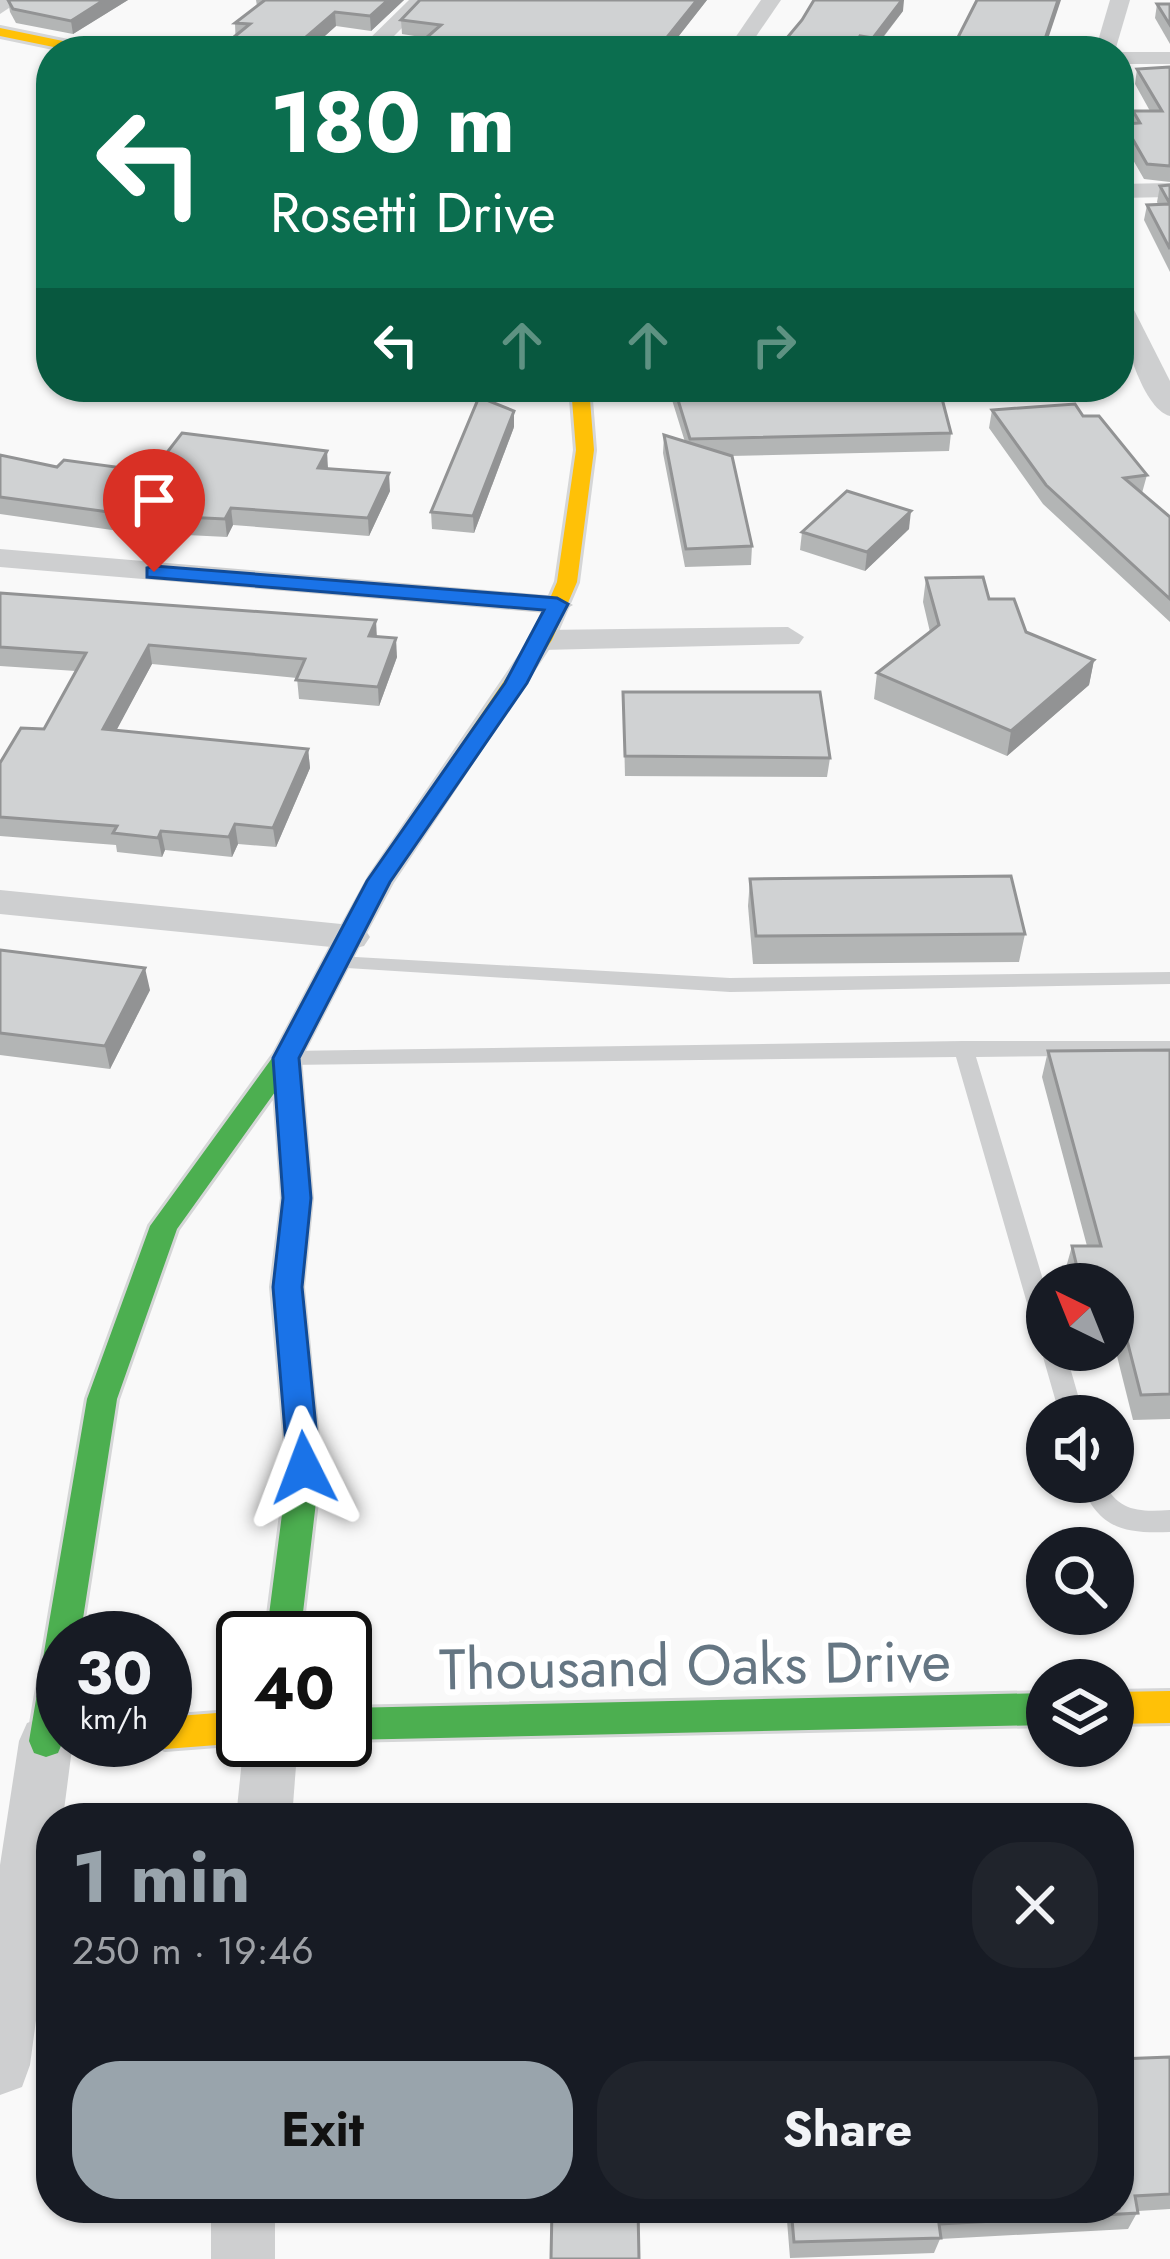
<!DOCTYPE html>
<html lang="en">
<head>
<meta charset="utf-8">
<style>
	body { margin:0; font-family:Jost,sans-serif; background:#20242c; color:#f1f3f6; height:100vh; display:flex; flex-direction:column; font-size:45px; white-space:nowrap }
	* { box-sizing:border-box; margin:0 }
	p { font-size:39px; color:#9ea1a6 }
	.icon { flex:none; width:66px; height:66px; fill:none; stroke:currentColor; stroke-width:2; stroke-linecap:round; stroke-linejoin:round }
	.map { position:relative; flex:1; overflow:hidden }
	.drawer { position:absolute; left:36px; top:1803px; width:1098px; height:420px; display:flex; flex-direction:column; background:#171b24; border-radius:48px; box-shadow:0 3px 9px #0004 }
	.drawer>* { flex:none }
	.banner { position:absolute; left:36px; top:36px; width:1098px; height:366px; border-radius:48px; box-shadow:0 3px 9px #0004; background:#0b6e4f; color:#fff; overflow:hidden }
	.needle { width:78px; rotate:317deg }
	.tools { position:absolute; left:1026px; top:1263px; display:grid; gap:24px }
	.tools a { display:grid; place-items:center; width:108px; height:108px; border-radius:50%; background:#171b24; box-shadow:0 3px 9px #0004; font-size:60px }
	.speed { position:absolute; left:36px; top:1611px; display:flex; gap:24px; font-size:60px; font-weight:700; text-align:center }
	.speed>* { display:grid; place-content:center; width:156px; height:156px; border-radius:50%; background:#171b24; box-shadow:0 3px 9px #0004; line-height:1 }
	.speed small { font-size:30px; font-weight:400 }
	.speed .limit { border:6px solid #111; border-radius:18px; background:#fff; color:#111 }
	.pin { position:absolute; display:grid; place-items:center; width:102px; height:102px; color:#fff; margin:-123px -51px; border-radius:50% 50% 50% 0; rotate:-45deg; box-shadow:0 0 12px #0007 }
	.pin .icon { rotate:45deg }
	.me { position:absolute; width:132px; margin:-66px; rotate:357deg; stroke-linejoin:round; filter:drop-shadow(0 0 9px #0008) }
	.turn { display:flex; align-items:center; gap:42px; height:252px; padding:0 36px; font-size:54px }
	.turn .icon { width:156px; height:156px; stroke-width:2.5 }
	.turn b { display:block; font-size:84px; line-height:102px }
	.lanes { display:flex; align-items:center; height:114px; padding:0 36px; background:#0003; justify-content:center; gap:60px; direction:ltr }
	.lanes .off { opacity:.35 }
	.round { display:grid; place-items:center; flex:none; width:126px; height:126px; border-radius:48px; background:#20242c }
	.headline { display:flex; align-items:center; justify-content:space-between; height:204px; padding:0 36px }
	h1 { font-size:72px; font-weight:700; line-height:90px; color:#99a4ac }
	.button { display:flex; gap:24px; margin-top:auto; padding:24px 36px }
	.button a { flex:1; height:138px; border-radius:48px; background:#99a4ac; color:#111; font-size:48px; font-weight:700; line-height:138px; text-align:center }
	.button a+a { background:#20242c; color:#f1f3f6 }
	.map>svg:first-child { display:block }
</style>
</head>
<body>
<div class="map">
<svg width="1170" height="2259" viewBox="0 0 1170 2259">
	<rect width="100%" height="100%" fill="#f9f9f9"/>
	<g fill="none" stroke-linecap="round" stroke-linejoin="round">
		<defs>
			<g id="fast">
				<polygon points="352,924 364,932 299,1058 311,1198 302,1287 320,1468 300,1638 266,1638 288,1468 272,1287 283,1198 275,1092 177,1229 117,1399 80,1638 63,1638 63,1741 58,1753 46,1757 34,1753 29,1741 87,1399 150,1226 275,1054 340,932"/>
				<polygon points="1047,1693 1047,1725 345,1740 345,1708"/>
			</g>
			<g id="slow">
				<polygon points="0,28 92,47 98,51 73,51 0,36"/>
				<polygon points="571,387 589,387 594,450 577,582 552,640 391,882 361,938 343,938 340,932 371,876 532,640 557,582 576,450"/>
				<polygon points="1170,1691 1170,1723 1113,1724 1113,1692"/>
				<polygon points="243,1711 243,1740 251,1740 243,1743 165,1749 151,1740 165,1740 165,1717"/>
			</g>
		</defs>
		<use href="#fast" stroke="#d5d6d7" stroke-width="6"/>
		<use href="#slow" stroke="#d5d6d7" stroke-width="6"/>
		<g fill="#cecfd0" fill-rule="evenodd">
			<polygon points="338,956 730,978 1170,972 1170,984 730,992 331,967 328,962 331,957"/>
			<polygon points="963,1041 1170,1041 1170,1055 976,1057 1047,1293 1047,1340 1039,1337 1035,1331 956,1057 287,1065 277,1058 287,1051"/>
			<polygon points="1047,1343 1047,1350 1065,1350 1084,1416 1060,1416 1041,1350"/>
			<path d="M1080,1482H1104C1118,1512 1140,1512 1170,1510V1532C1123,1534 1098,1528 1080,1482Z"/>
		</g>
		<g fill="#cecfd0" fill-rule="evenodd">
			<polygon points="0,0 21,0 0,14"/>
			<polygon points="409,0 430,0 379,51 357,51"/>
			<polygon points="761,0 781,0 746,51 726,51"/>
			<polygon points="1110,0 1130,0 1115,51 1095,51"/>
			<rect x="1119" y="52" width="51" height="12"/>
			<polygon points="1170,183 1170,197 1119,198 1119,184"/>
			<path d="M1119,298L1132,306L1170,381V416C1141,409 1119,326 1119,298Z"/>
			<polygon points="0,549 557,596 573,605 557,614 0,567"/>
			<polygon points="788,627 804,637 799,644 542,650 526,640 542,630"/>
			<polygon points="0,890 351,925 364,928 370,937 364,946 351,949 0,914"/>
			<polygon points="46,1716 63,1722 63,1740 73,1741 63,1818 51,1818 51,1909 30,2065 22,2087 0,2095 0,1865 19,1741 27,1723"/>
			<polygon points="244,1740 298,1740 292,1818 236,1818"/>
			<rect x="211" y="2208" width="64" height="51"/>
		</g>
		<use href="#fast" fill="#4caf50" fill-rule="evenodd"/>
		<use href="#slow" fill="#ffc107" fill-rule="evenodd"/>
	</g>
	<g fill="#b3b5b5">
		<polygon points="8,0 128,0 73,34 16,23 10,12"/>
		<polygon points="256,0 404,0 371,31 336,26 308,51 236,51 235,23 257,6"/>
		<polygon points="707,0 667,51 411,51 427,38 402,34 401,20"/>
		<polygon points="1157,4 1170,4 1170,44 1155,18"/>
		<polygon points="903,11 873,51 776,51"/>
		<polygon points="1170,67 1170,182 1144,179 1121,139 1124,124 1131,123 1133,111 1150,111 1135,84 1137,69"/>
		<polygon points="1170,185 1170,272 1144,220 1147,205 1158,204 1157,202 1160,186"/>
		<polygon points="668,387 939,387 951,433 949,451 730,456 752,546 751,565 685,567 663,453 664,435 685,442"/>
		<polygon points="992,410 1083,416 1147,475 1142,493 1170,517 1170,622 1043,504 989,428"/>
		<polygon points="514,427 474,533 432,529 431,512"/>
		<polygon points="0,455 57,467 152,472 328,468 390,491 369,536 233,525 227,537 126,532 0,514"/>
		<polygon points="909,529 865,571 800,550 802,532"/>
		<polygon points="926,578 989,599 1026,632 1094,660 1089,685 1007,756 874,699 877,673 930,632 923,602"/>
		<polygon points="0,593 377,637 397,657 379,706 299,699 297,678 152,664 116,730 308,749 310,768 276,847 238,844 232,857 165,850 162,857 117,852 116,845 0,836 0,763 44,729 76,671 0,666"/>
		<polygon points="623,692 830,758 827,777 625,776"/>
		<polygon points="750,879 1025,934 1019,962 753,964 748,906"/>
		<polygon points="0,950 150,990 110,1069 0,1055"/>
		<polygon points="1170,1050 1170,1419 1133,1420 1113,1340 1113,1284 1068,1284 1065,1271 1072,1246 1087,1246 1042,1077 1048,1051"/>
		<polygon points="1170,2057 1170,2209 1138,2211 1128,2229 940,2239 934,2253 790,2258 786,2208 1119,2208"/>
	</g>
	<g fill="#929394">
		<polygon points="104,0 128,0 73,34 71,21"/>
		<polygon points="388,0 404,0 371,31 370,16"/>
		<polygon points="697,0 707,0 667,51 656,51"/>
		<polygon points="902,0 904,0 903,11 872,51 873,38"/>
		<polygon points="1058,0 1061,0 1044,51 1041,51"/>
		<polygon points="335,12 336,26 308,51 299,51 298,44"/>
		<polygon points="514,411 514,427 474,533 473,516"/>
		<polygon points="327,451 328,468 318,468"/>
		<polygon points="389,473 390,491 369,536 368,518"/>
		<polygon points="231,508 233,525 227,537 225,519"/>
		<polygon points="911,511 909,529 865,571 867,552"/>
		<polygon points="376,620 377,639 369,636"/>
		<polygon points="396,638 397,657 379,706 378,687"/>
		<polygon points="149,645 152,664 107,748 103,729"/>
		<polygon points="1094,660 1089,685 1007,756 1011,731"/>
		<polygon points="308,749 310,768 276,847 273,828"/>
		<polygon points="235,824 238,844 232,857 229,837"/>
		<polygon points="161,831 165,850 162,857 158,838"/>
		<polygon points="145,968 150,990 110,1069 105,1046"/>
	</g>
	<g fill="#d0d2d3" stroke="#929394" stroke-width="3">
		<polygon points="8,0 104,0 71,21 13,9"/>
		<polygon points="265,0 388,0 370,16 335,12 298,44 234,37 250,24 235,23"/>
		<polygon points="420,0 697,0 656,51 411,51 441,25 401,20"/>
		<polygon points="814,0 902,0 873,38 860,36 851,51 776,51 802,20"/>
		<polygon points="977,0 1058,0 1041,51 951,51"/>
		<polygon points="1157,4 1170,4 1170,25"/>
		<polygon points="1170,67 1170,166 1147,164 1124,124 1140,123 1133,111 1162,111 1137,69"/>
		<polygon points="1170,185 1170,204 1160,186"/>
		<polygon points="1170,204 1170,249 1147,205"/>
		<polygon points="674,387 939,387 951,433 690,439"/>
		<polygon points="479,397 514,411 473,516 431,512"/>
		<polygon points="1075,404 1083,416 1099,416 1147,475 1124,478 1170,517 1170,599 1046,485 992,410"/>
		<polygon points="182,433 327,451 318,468 389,473 368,518 231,508 225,519 123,514 0,497 0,455 57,467 64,460 152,472"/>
		<polygon points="664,435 732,456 752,546 686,549"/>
		<polygon points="847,491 911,511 867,552 802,532"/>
		<polygon points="983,577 989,599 1014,599 1026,632 1094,660 1011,731 877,673 939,625 926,578"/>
		<polygon points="0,593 376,620 369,636 396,638 378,687 296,680 305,659 149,645 103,729 308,749 273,828 235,824 229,837 161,831 158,838 113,833 117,826 0,817 0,763 21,728 44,729 86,653 0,647"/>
		<polygon points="623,692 820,692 830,758 625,756"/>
		<polygon points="1011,876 1025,934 756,936 750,879"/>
		<polygon points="0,950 145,968 105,1046 0,1033"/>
		<polygon points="1170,1050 1170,1394 1141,1395 1117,1301 1113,1301 1113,1284 1081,1284 1072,1246 1101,1246 1048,1051"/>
		<polygon points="1170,2057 1170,2194 1135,2196 1138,2213 939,2224 941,2238 794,2242 791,2208 1119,2208 1119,2059"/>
		<polygon points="552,2208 638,2208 639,2259 551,2259"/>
	</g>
	<polygon fill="#1a73e8" stroke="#114b97" stroke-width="3" points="154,566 557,598 568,604 527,683 390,882 299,1058 311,1198 302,1287 320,1468 315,1478 293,1478 288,1468 273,1287 283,1198 273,1058 367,881 505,683 544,610 147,577 147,568"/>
	<g text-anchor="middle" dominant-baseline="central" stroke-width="12" stroke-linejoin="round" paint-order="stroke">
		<g font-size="57" fill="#657683" stroke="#fff">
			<text transform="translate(695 1665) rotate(-1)">Thousand Oaks Drive</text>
		</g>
	</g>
</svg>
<div class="tools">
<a><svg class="needle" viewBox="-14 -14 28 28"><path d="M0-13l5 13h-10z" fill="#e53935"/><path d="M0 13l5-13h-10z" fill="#9ea1a6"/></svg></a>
<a><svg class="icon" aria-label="sound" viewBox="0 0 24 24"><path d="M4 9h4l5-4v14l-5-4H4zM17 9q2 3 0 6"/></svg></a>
<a><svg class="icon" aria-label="search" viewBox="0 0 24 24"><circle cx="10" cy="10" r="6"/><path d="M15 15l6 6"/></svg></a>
<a><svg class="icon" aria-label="layers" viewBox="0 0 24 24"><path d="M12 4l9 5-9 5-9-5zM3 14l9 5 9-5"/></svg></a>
</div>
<div class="speed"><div>30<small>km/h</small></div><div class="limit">40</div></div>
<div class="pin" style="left:154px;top:572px;background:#d93025"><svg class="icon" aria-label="arrive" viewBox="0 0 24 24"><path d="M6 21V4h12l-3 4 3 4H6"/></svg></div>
<svg class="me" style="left:304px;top:1468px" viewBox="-20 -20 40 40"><path d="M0-17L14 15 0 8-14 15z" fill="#1a73e8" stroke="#fff" stroke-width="4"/></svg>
<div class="banner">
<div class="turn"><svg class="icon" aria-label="left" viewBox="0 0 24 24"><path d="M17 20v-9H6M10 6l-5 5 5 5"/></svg><div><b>180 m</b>Rosetti Drive</div></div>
<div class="lanes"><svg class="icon" aria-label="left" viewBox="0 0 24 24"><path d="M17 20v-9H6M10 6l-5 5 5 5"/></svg><svg class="icon off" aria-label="ahead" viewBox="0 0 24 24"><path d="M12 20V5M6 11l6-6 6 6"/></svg><svg class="icon off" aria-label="ahead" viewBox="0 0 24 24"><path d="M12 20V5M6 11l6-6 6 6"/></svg><svg class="icon off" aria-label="right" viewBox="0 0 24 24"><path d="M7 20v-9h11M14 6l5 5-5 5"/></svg></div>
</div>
<section class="drawer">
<div class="headline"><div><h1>1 min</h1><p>250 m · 19:46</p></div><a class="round"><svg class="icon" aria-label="close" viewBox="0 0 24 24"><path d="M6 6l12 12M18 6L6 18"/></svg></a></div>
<div class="button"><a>Exit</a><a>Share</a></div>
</section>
</div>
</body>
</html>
